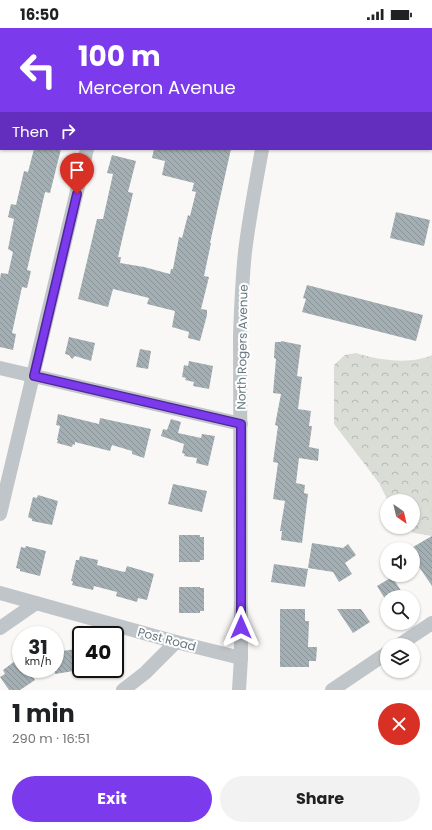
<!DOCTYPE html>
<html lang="en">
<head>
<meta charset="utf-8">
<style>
	body { margin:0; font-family:Poppins,sans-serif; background:#f2f2f2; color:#202124; height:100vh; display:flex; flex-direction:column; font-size:15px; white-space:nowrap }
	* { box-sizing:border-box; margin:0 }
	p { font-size:13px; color:#757577 }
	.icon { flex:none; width:22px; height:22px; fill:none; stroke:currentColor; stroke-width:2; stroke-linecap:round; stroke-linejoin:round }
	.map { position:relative; height:662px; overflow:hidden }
	.sheet { display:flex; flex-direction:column; background:#fff; flex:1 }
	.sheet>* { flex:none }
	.banner { position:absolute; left:0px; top:0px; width:432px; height:122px; box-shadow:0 1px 3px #0004; background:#7c3aed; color:#fff; overflow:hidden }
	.needle { width:26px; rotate:146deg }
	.fabs { position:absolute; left:380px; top:466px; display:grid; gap:8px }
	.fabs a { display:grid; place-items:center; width:40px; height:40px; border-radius:50%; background:#fff; box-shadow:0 1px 3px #0004; font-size:20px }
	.speed { position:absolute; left:12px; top:598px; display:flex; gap:8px; font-size:20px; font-weight:700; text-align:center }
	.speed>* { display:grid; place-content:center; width:52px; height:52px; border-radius:50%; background:#fff; box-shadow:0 1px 3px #0004; line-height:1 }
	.speed small { font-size:10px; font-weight:400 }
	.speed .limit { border:2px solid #111; border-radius:6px; background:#fff; color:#111 }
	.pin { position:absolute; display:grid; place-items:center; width:34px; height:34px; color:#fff; margin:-41px -17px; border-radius:50% 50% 50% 0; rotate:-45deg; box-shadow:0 0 4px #0007 }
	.pin .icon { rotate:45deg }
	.me { position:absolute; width:44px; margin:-22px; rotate:0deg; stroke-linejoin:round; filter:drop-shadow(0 0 3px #0008) }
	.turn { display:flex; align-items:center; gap:14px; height:84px; padding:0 12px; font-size:18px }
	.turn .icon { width:52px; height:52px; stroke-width:2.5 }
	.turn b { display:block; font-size:28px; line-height:34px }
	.then { display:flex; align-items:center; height:38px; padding:0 12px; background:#0003; gap:8px; font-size:15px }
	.round { display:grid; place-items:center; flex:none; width:42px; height:42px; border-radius:21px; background:#f2f2f2 }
	.overview { display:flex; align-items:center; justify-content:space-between; height:68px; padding:0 12px }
	h1 { font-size:24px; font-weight:700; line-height:30px }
	.button { display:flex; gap:8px; margin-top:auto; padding:8px 12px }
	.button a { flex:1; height:46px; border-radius:24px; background:#7c3aed; color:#fff; font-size:16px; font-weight:700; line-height:46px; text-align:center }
	.button a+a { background:#f2f2f2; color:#202124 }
	.status { display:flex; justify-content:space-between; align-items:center; height:28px; padding:0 20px; background:#fff; direction:ltr }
	.status svg { height:11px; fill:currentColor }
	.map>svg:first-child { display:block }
</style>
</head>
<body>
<div class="status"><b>16:50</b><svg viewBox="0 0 49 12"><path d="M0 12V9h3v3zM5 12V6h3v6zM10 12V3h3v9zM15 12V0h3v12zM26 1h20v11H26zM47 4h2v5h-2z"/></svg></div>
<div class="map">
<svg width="432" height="662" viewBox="0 0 432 662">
	<defs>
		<pattern id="forest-crowns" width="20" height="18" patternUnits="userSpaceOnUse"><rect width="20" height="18" fill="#d9ddd6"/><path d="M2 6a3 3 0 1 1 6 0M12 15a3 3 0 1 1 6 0" fill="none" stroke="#b4b8b3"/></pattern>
		<pattern id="building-back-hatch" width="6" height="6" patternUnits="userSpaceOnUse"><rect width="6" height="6" fill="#a4afb3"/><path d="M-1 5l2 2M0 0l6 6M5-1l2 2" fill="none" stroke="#899397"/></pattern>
	</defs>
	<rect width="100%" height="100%" fill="#f9f8f6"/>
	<path fill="url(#forest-crowns)" d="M356,325C377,332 411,337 432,327V508L414,505L405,499H413V473H388L379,455L334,396V337L345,327Z"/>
	<g fill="url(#building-back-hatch)">
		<polygon points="34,121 61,121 50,165 45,164 27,242 31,243 27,260 22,259 12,305 16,306 13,322 0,319 0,251 1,245 8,246 13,224 8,221 14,191 8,189 11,176 16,177 24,143 28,144"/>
		<polygon points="154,121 231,121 210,215 211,215 204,248 209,249 201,281 207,282 207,287 200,313 188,310 189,304 172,299 175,283 147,276 149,270 113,261 108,279 78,271 97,191 103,191 113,146 107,145 112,127 136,133 128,164 133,165 118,229 121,229 120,235 144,239 170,246 171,241 173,241 179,209 182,210 188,187 190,188 196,164 192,163 194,155 162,147 165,133 152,130"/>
		<polygon points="396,184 430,192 424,218 390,210"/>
		<polygon points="307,257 423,287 416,313 302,284 306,271 303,270"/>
		<polygon points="69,309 95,315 91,333 75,328 72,331 69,327 65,326"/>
		<polygon points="281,313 301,317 297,348 302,349 298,381 311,383 309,398 312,398 309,419 319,421 318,433 299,430 296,455 305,457 304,465 308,466 302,515 281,512 282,503 280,503 285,473 273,471 278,435 273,434 278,398 275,397 281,366 273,365 276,331 274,330 275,314 281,314"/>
		<polygon points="140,321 151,323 148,341 136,339"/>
		<polygon points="189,333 213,338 209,361 193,358 194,354 185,352 186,350 182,349 184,337 188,338"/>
		<polygon points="58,386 99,396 100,390 151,401 144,430 132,426 132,423 112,417 110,423 75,414 75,417 73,416 72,419 57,415 58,412 57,412 60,398 56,397"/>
		<polygon points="171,391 181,394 178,405 201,410 202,406 215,408 208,438 196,435 197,430 184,428 185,426 182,425 184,416 161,408 163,401 167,402"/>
		<polygon points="173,456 207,463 202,484 168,476"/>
		<polygon points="38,467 58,473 52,497 32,493 32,491 28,489 33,469 37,470"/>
		<polygon points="179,507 200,507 200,509 204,509 204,532 200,532 200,534 179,534"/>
		<polygon points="432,508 432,558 413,530 413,519"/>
		<polygon points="312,515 343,520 348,516 356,527 345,535 352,546 339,554 333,544 308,540"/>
		<polygon points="26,518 46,523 40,548 20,543 20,541 16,540 21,519 25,520"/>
		<polygon points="80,528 98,532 97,537 120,543 125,544 127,538 154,546 147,572 138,570 137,574 116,568 117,564 94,558 93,562 72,557 73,553 71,553 76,532 79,532"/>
		<polygon points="274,536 308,541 305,559 271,554"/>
		<polygon points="392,549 402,564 394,569 387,569 387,574 377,558"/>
		<polygon points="179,559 200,559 200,560 204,560 204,583 200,583 200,585 179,585"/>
		<polygon points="280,581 305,581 305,593 309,593 308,619 317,619 316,633 309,633 309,639 280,639"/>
		<polygon points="337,581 361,581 370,594 353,605"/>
		<polygon points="76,621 80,642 55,646 55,624"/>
		<polygon points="15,633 20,641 28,641 35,652 20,662 9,662 0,649 5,646 3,642"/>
	</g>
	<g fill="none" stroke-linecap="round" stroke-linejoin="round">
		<g stroke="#bfc5c8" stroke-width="14">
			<polyline points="336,0 340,1"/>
			<polyline points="116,1 116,0"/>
			<polyline points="286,1 286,0"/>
			<polyline points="431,22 432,23"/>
			<polyline points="0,340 241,396"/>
			<polyline points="0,486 87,121"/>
			<polyline points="0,565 176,614 241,630"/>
			<polyline points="0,600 36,575"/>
			<polyline points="399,617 432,595"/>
			<polyline points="123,662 145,645 176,614"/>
			<path d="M239,662L241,630L240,308C241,280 242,252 245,224C249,190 256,155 262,121"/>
			<polyline points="332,662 387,625"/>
		</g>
	</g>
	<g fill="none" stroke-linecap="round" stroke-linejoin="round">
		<defs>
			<polyline id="route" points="77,166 34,348 241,396 241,599"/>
		</defs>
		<use href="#route" stroke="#51269a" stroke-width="10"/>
		<use href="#route" stroke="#7c3aed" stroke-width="7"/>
	</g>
	<g text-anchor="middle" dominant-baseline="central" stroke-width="4" stroke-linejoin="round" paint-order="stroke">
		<g font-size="12" fill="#657780" stroke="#fff">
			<text transform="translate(242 319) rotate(-89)">North Rogers Avenue</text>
			<text transform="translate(167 611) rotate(15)">Post Road</text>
		</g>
	</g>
</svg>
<div class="fabs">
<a><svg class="needle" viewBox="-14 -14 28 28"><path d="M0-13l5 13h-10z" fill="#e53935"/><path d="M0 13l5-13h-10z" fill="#757577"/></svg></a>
<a><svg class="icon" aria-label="sound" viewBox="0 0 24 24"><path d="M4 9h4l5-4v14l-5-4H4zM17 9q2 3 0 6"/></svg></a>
<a><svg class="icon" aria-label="search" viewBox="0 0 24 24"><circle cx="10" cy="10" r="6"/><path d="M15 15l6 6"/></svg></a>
<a><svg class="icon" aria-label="layers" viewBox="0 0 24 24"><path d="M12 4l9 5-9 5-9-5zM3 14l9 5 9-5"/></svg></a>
</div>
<div class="speed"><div>31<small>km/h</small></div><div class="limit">40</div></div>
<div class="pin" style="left:77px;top:166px;background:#d93025"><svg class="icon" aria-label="arrive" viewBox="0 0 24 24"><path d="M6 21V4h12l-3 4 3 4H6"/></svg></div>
<svg class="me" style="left:241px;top:599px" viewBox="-20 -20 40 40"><path d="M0-17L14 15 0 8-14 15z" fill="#7c3aed" stroke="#fff" stroke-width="4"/></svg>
<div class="banner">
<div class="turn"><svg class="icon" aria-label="left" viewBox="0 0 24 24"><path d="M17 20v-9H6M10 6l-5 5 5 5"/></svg><div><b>100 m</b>Merceron Avenue</div></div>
<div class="then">Then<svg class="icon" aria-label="right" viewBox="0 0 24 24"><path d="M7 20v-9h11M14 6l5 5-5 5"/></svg></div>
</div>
</div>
<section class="sheet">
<div class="overview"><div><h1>1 min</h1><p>290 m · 16:51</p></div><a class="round" style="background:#d93025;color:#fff"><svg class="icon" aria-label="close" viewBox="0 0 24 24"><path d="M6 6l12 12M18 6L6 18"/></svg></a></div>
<div class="button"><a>Exit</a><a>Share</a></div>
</section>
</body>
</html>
